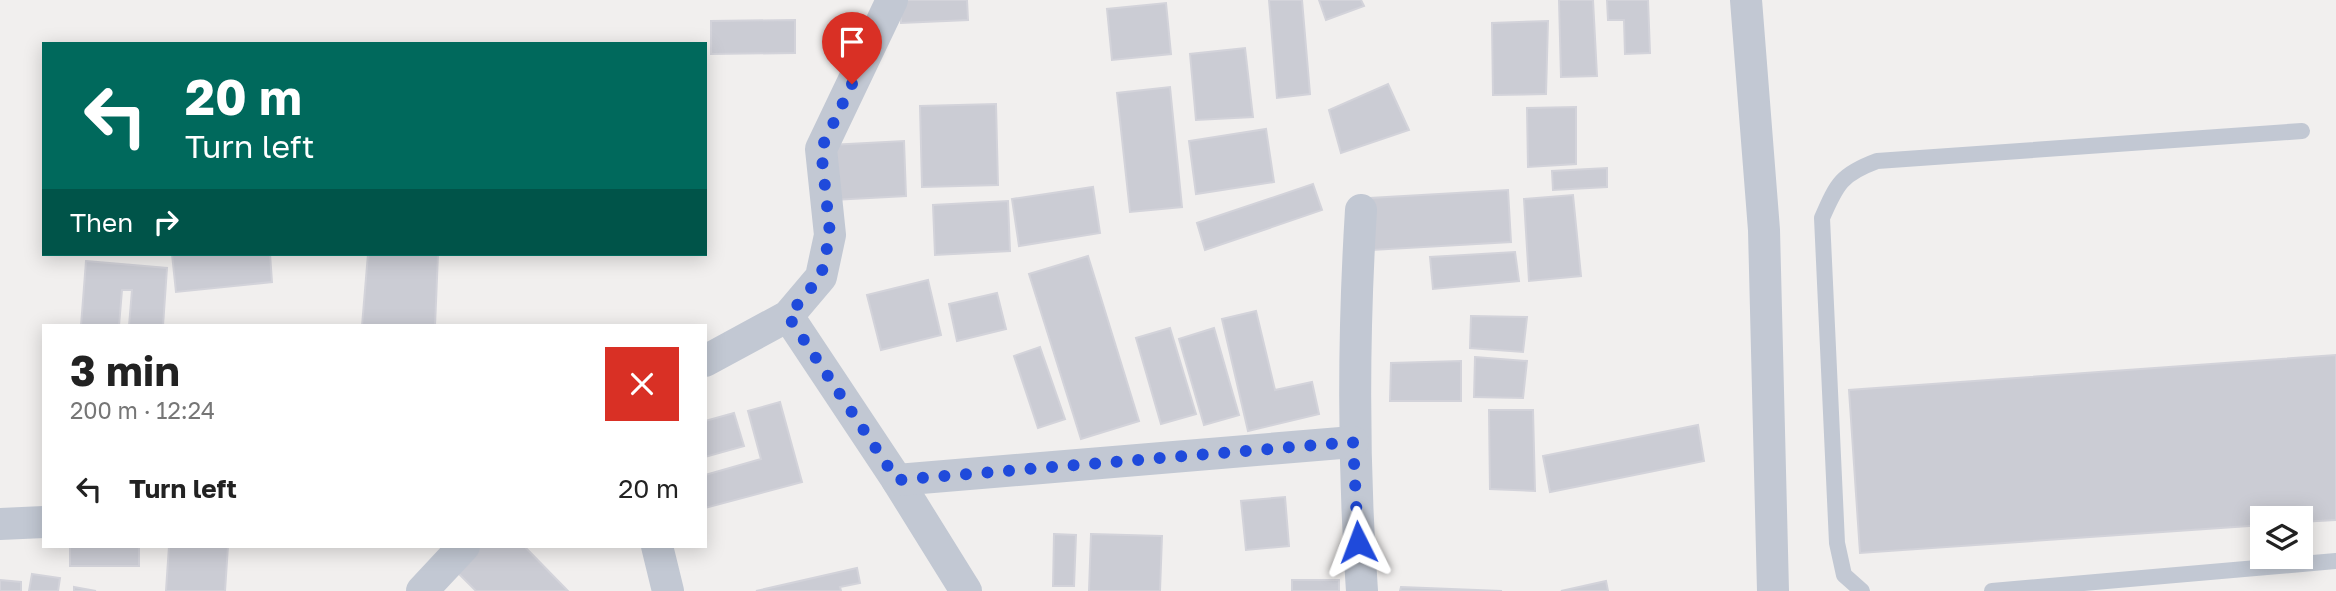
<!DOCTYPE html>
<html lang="en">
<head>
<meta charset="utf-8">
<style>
	body { margin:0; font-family:"Golos Text",sans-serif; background:#f6f6f6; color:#222; height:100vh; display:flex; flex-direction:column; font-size:26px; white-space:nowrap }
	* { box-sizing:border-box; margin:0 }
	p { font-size:23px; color:#767676 }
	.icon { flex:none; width:38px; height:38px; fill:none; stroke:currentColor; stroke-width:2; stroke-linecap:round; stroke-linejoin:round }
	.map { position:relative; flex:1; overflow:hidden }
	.details { position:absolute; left:42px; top:324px; width:665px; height:224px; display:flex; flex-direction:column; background:#fff; border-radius:0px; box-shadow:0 4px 18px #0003 }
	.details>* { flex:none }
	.top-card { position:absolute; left:42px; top:42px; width:665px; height:214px; border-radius:0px; box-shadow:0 4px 18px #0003; background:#00695c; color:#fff; overflow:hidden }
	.tools { position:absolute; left:2250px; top:506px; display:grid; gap:14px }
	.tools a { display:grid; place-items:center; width:63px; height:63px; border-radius:0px; background:#fff; box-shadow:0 4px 18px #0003; font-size:35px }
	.pin { position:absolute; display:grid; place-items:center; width:60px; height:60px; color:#fff; margin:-72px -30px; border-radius:50% 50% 50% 0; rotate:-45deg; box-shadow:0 0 7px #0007 }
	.pin .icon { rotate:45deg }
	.me { position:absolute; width:77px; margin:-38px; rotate:357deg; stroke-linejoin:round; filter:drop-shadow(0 0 5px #0008) }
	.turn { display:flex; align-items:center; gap:24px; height:147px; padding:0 28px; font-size:32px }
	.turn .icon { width:91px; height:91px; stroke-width:2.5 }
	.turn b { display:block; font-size:49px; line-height:60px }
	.then { display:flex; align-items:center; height:66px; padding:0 28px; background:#0003; gap:14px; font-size:26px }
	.round { display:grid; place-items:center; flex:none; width:74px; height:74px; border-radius:0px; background:#f6f6f6 }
	.headline { display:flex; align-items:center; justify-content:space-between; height:119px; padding:0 28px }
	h1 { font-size:42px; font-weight:700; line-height:52px }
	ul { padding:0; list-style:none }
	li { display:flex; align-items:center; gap:21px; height:91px; padding:0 28px }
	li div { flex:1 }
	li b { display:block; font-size:26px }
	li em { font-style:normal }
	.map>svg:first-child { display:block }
</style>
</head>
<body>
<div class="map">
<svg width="2336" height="591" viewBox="0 0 2336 591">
	<rect width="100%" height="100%" fill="#f1efee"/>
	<g fill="#cbccd4" stroke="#d3d3da" stroke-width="2">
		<polygon points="900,0 967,0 968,20 901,23"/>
		<polygon points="1269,0 1302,0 1310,94 1277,98"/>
		<polygon points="1319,0 1361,0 1364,6 1326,20"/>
		<polygon points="1559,0 1593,0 1597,76 1561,77"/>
		<polygon points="1607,0 1648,0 1650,53 1625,54 1624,20 1608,20"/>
		<polygon points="1166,3 1171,54 1112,60 1107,9"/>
		<polygon points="795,20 795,53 711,54 711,21"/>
		<polygon points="1548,21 1546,94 1493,95 1492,23"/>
		<polygon points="1245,48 1253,117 1196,120 1190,54"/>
		<polygon points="1388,84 1409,130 1341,153 1329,110"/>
		<polygon points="1170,87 1182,207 1130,212 1117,93"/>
		<polygon points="996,104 998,185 922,187 920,106"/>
		<polygon points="1576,107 1576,164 1528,167 1527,108"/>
		<polygon points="1266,129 1274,182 1196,194 1189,141"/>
		<polygon points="904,141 906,196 833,200 830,145"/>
		<polygon points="1607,168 1607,187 1553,190 1552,171"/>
		<polygon points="1313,184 1322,210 1205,250 1197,223"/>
		<polygon points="1093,187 1100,233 1019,246 1012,199"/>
		<polygon points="1508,190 1511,242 1372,250 1370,198"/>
		<polygon points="1573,195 1581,276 1529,281 1524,199"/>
		<polygon points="1008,201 1010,251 935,255 933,205"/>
		<polygon points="1515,252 1519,281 1433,289 1430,257"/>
		<polygon points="172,254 270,254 272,282 176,292"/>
		<polygon points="368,254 438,254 435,326 362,326"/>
		<polygon points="1088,256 1139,421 1081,439 1029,274"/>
		<polygon points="86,261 167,268 163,326 129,326 132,290 122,290 119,326 81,326"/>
		<polygon points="928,280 941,335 881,350 867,295"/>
		<polygon points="997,293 1006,329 957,341 949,304"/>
		<polygon points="1256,311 1275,390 1312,382 1319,414 1248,431 1222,319"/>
		<polygon points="1471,316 1527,317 1523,352 1470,348"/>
		<polygon points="1170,328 1196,414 1161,424 1136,338"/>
		<polygon points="1214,328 1239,415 1204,425 1179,339"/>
		<polygon points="1040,347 1065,419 1038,428 1014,356"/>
		<polygon points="2336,355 2336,520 2301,522 2301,518 2263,518 2263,525 1860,553 1849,390"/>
		<polygon points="1475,357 1527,361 1523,398 1474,397"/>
		<polygon points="1461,361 1461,401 1390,401 1391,363"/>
		<polygon points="780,402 802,482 705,508 705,475 761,459 748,411"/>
		<polygon points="1489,410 1533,410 1535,491 1490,489"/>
		<polygon points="734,413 744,446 705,457 705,421"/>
		<polygon points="1698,425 1704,461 1550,492 1543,456"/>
		<polygon points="1285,497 1289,546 1246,550 1241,501"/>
		<polygon points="1054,534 1076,535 1074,586 1053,586"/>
		<polygon points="1091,534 1162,536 1160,591 1089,591"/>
		<rect x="70" y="546" width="69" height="20"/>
		<polygon points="169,546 228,546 225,591 166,591"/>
		<polygon points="479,546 524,546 568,591 476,591 455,570"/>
		<polygon points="857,568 860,583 840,587 841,591 756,591"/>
		<polygon points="32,574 60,578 58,591 29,591"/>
		<polygon points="0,580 21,582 21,591 0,591"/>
		<rect x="1292" y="580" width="47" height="11"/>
		<polygon points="1606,581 1608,591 1561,591"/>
		<polygon points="74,587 96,591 74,591"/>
		<polygon points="1401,587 1502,591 1400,591"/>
	</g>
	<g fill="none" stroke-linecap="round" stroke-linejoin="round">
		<g stroke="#c2c8d3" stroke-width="16">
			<path d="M1862,591L1844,575L1837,543L1822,218C1837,183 1842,174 1877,161L2302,131"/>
			<polyline points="1992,591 2336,561"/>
		</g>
		<g stroke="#c2c8d3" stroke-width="32">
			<polyline points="1746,0 1764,230 1773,591"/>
			<path d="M1361,210C1353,338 1353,463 1362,591"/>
			<polyline points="788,316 897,480 966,591"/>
			<polyline points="705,361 788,316 821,277 830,235 821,149 892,0"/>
			<polyline points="897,480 1353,442"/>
			<polyline points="0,524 44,522"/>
			<polyline points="657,546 668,591"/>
			<polyline points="422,591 464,546"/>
		</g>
	</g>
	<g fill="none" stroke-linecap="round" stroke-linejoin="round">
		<polyline stroke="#1f4adb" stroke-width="12" stroke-dasharray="0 21.6" points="852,84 821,149 830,234 821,276 788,316 897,480 1353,442 1358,542"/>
	</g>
</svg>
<div class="tools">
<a><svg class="icon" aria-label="layers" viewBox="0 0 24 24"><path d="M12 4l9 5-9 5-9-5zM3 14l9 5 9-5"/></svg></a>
</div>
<div class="pin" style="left:852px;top:84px;background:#d93025"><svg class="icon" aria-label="arrive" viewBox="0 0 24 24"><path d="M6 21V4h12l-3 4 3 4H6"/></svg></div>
<svg class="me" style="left:1358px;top:542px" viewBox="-20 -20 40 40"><path d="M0-17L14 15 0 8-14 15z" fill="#1f4adb" stroke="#fff" stroke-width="4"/></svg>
<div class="top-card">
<div class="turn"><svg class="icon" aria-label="left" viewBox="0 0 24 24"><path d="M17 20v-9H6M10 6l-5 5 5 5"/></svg><div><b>20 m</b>Turn left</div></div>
<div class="then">Then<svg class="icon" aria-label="right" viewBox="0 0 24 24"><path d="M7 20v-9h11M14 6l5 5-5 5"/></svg></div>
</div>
<section class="details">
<div class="headline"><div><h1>3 min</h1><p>200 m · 12:24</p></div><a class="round" style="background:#d93025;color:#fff"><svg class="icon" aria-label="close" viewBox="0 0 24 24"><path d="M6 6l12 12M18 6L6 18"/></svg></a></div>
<ul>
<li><svg class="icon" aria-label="left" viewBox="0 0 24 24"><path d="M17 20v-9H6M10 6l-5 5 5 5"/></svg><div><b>Turn left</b></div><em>20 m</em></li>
</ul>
</section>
</div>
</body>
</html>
